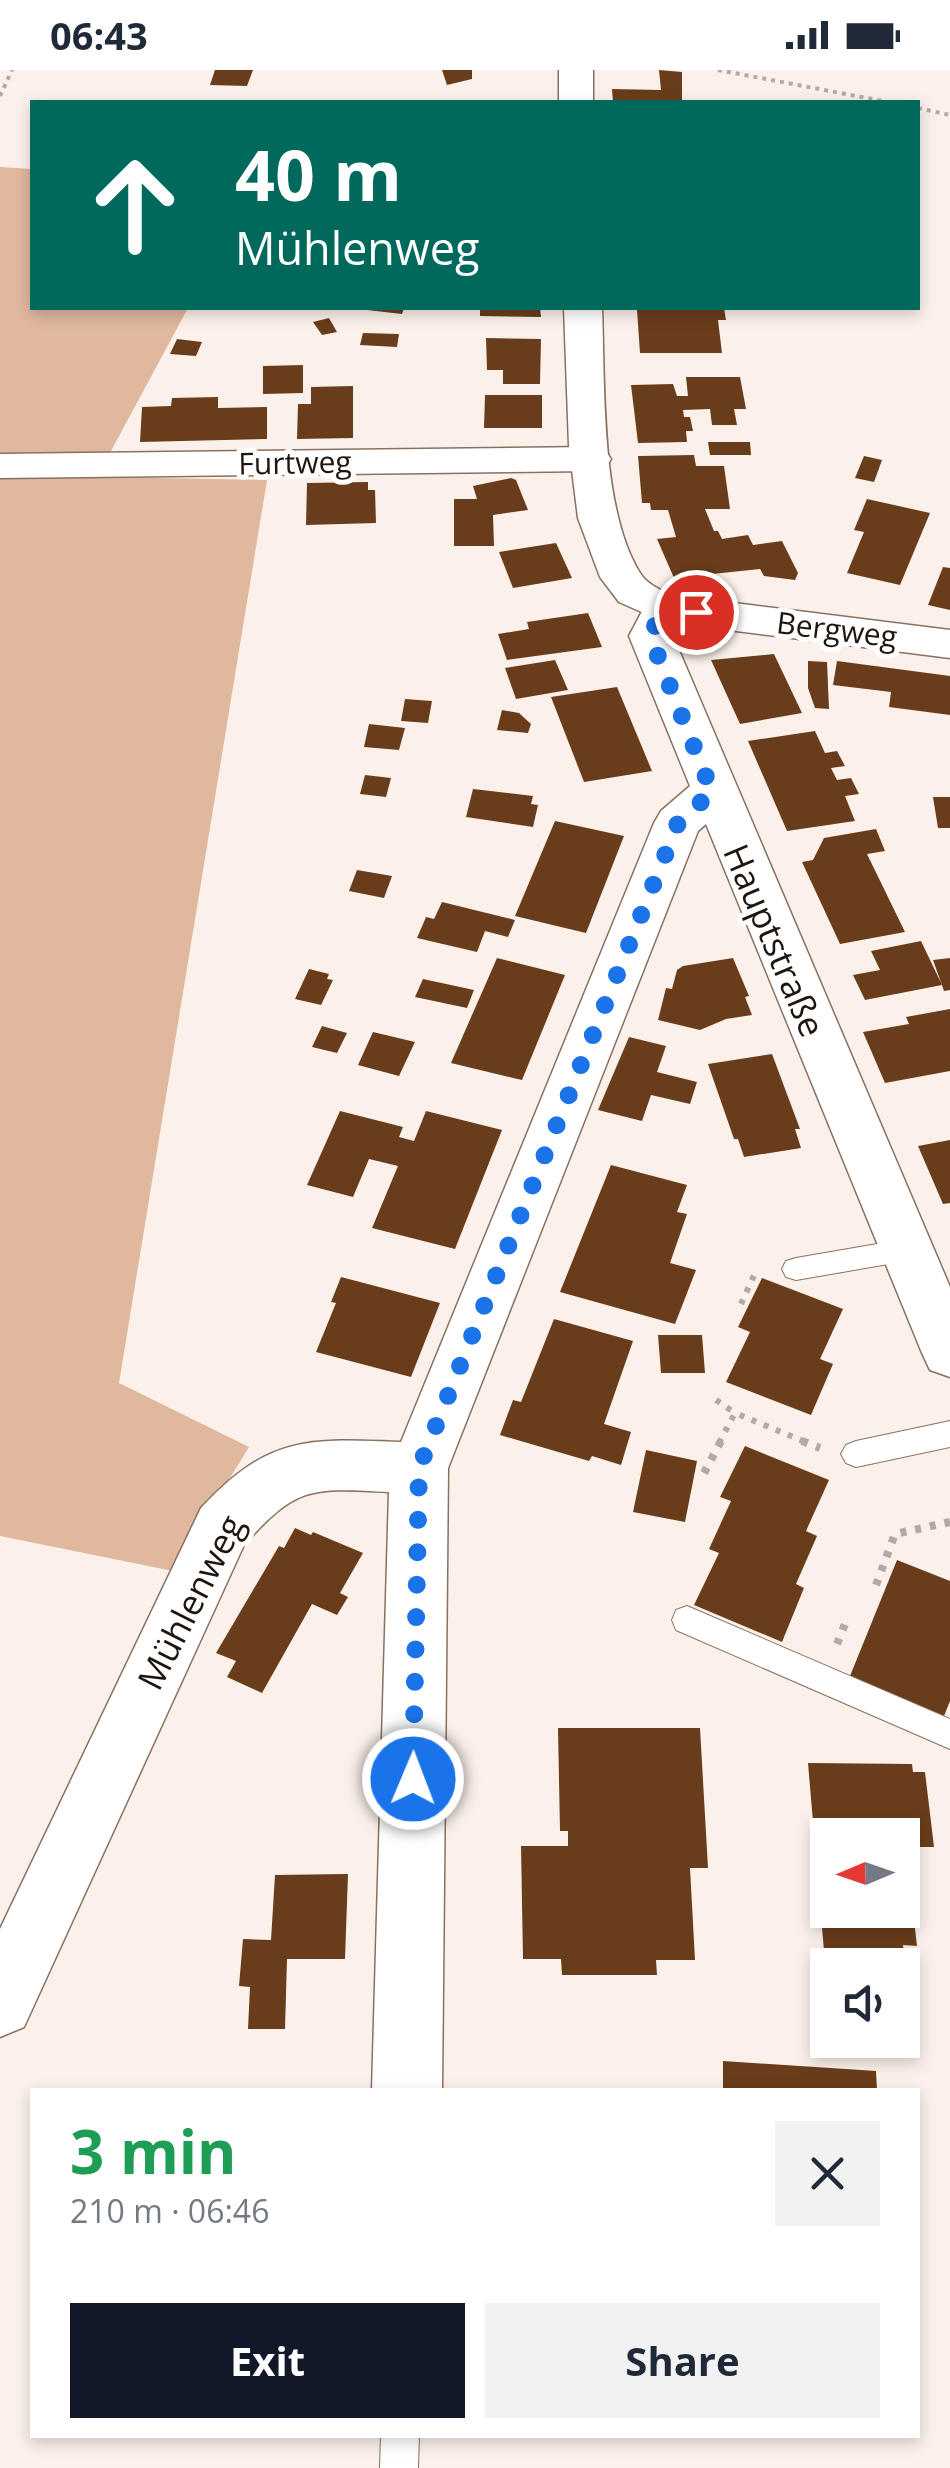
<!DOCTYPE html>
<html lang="en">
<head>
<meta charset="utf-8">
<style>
	body { margin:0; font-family:"Open Sans",sans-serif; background:#f2f2f3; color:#1f2937; height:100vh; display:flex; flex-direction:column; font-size:38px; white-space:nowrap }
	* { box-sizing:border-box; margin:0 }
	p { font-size:32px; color:#747a83 }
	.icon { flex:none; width:55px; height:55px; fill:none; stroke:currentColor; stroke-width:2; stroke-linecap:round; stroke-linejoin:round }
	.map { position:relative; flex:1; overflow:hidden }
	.side { position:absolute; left:30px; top:2018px; width:890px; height:350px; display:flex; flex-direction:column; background:#fff; border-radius:0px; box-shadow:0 5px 15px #0003 }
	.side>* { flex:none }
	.hud { position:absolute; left:30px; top:30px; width:890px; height:210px; border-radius:0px; box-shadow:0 5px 15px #0003; background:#00695c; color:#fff; overflow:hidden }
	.needle { width:65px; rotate:268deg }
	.fabs { position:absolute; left:810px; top:1748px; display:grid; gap:20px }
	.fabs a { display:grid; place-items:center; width:110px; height:110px; border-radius:0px; background:#fff; box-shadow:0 5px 15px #0003; font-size:50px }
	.pin { position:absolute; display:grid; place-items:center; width:85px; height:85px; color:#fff; margin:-42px; border:5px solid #fff; border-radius:50%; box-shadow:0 2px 10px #0007 }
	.me { position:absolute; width:110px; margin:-55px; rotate:1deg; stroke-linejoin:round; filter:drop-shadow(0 0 8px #0008) }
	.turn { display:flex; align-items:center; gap:35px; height:210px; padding:0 40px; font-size:45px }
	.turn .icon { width:130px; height:130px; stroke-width:2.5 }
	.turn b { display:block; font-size:70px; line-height:85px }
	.round { display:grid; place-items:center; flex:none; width:105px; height:105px; border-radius:0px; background:#f2f2f3 }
	.head { display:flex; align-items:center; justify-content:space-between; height:170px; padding:0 40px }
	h1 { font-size:60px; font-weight:700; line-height:75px; color:#1e9e55 }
	.action { display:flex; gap:20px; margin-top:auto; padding:20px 40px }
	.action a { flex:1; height:115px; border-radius:0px; background:#111827; color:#fff; font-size:40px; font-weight:700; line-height:115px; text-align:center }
	.action a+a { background:#f2f2f3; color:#1f2937 }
	.status { display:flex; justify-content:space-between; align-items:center; height:70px; padding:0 50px; background:#fff; direction:ltr }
	.status svg { height:28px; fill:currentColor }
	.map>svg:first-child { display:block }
</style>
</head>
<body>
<div class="status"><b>06:43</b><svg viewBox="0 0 49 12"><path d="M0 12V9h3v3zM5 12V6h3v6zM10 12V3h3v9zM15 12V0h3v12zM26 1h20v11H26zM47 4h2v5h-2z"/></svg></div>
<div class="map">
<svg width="950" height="2398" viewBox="0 0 950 2398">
	<rect width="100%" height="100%" fill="#fcf1ea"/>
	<polygon fill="#e0b89e" points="0,97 32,99 32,238 188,238 97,407 267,410 119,1313 249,1377 173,1501 0,1466"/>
	<g fill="#693d1b" fill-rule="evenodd">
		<polygon points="215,0 253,0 247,16 210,15"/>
		<polygon points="442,0 472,0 472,9 447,15"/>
		<polygon points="659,0 682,2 682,32 613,32 612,19 661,20"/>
		<polygon points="350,238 404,238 402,244"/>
		<polygon points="480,238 540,238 541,247 480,246"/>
		<polygon points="661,238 724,238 726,250 718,250 722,283 640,283 637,240"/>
		<polygon points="329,248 337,262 322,265 313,252"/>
		<polygon points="363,263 399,264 397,277 360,275"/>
		<polygon points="486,268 541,269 540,314 503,314 503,300 487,300"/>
		<polygon points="177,269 202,272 196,286 170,284"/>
		<polygon points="303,295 303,323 263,324 263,296"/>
		<polygon points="686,307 740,307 746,339 734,339 737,355 712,355 710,339 683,340 684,347 690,347 693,361 686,361 687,372 638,373 631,315 673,314 677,326 688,326"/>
		<polygon points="353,316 353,368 297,369 298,334 311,334 311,317"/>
		<polygon points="485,325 542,325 542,358 484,358"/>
		<polygon points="218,327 218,338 267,337 267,369 140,372 142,337 171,336 172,328"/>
		<polygon points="708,372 750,372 751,385 710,385"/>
		<polygon points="694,385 696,396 724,396 730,439 705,439 714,461 718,461 722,469 748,465 753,475 782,471 798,503 795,510 764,506 760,499 674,508 657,469 676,467 668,440 651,440 650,433 642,433 638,386"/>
		<polygon points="864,386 882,390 874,412 855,408"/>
		<polygon points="511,408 516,410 528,440 493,445 494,476 454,476 454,429 477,429 473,416"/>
		<polygon points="368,412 368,420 375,420 376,453 306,455 307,413"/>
		<polygon points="867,429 930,443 900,515 847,503 864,462 854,460"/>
		<polygon points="556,473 572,508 513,518 499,482"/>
		<polygon points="943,497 950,498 950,540 928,535"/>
		<polygon points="588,543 602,577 507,590 498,564 529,559 527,552"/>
		<polygon points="774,584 802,643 740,654 711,590"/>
		<polygon points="555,590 568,620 516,629 505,598"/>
		<polygon points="808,591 827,592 829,639 815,638 808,618"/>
		<polygon points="837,591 950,606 950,645 889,637 891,622 833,615"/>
		<polygon points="617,617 652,701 584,712 551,627"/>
		<polygon points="405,629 432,631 428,653 401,651"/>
		<polygon points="502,640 519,643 531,654 528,663 497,660"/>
		<polygon points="369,654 405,658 399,680 364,677"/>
		<polygon points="815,661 825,683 837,681 845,696 831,698 837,710 851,708 859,724 845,726 855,751 787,761 748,671"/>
		<polygon points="365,705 391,708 386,727 360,724"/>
		<polygon points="473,719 533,726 531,734 538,735 533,757 466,747"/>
		<polygon points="933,727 950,727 950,758 938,758"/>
		<polygon points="555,751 624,766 586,863 515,846"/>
		<polygon points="876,759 885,781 867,784 905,862 840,874 802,792 813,790 824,768"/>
		<polygon points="357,800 392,806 384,828 349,821"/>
		<polygon points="442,832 515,850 508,867 485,861 477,882 417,868 426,847 434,849"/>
		<polygon points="921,871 942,915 865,930 853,905 880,900 871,881"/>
		<polygon points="497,888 565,905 522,1010 451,993"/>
		<polygon points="733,888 749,926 745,927 752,945 726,949 700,960 658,950 666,918 672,919 677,900 683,896"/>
		<polygon points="950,888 950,920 944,921 933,890"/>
		<polygon points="309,899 329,904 327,909 333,910 321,935 295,929"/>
		<polygon points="423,909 474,920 467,938 415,927"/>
		<polygon points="950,939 950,1001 885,1013 863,962 909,954 906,947"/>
		<polygon points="322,956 347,963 337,983 312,977"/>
		<polygon points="373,962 415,972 399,1006 358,995"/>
		<polygon points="629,967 666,976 657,1002 697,1012 690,1034 651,1025 642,1051 598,1040"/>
		<polygon points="772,984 800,1059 795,1059 801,1078 744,1087 738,1069 734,1069 708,994"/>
		<polygon points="340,1041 403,1057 399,1067 414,1071 426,1041 502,1060 455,1179 372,1158 398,1096 369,1089 353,1127 307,1115"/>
		<polygon points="950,1070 950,1133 943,1134 918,1076"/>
		<polygon points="611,1095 687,1115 677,1142 687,1144 670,1193 696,1200 675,1254 560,1222"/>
		<polygon points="341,1207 440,1233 411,1307 316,1282 336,1233 331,1232"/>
		<polygon points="762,1208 843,1239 820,1289 833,1294 811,1345 726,1312 750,1262 738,1257"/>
		<polygon points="554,1249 633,1271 604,1354 631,1362 621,1395 592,1386 589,1391 500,1365 513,1330 521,1332"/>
		<polygon points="658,1265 702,1265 705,1303 661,1303"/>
		<polygon points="745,1376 829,1410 806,1461 817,1466 796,1514 804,1518 782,1572 694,1535 719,1483 709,1479 731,1431 720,1427"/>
		<polygon points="646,1380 697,1391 685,1452 633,1442"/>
		<polygon points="295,1458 311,1465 313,1462 363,1483 340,1523 348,1527 337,1545 312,1534 262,1623 227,1607 236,1591 216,1583 279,1476 284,1478"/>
		<polygon points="897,1490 950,1511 950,1631 944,1646 850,1606"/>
		<polygon points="558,1658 700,1658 708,1798 690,1798 695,1890 656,1890 657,1905 562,1905 561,1889 523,1889 521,1776 568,1776 568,1761 560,1761"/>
		<path d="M808,1693L912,1694L913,1702H925L934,1777H910L918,1850H914L917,1876L903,1875L904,1882L824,1881ZM828,1765H902V1840H828Z"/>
		<polygon points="348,1804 345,1889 287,1889 285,1959 248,1959 250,1917 239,1916 243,1869 271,1870 275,1805"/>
		<polygon points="723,1991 876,2001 877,2020 723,2020"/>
	</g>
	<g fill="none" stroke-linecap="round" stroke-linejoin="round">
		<defs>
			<g id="lane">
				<polygon points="906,1169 916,1172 920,1180 916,1188 906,1191 796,1210 786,1207 782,1199 786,1191 796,1188"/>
				<polygon points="950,1351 950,1377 856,1397 846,1393 841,1384 846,1375 856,1371"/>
				<polygon points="687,1536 950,1649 950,1679 676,1560 672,1550 676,1540"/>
				<polygon points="381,2365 419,2365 418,2398 380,2398"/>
			</g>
			<g id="street">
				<polygon points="591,377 605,380 611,389 605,398 591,401 0,408 0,384"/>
				<path d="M664,524L679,528L686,538L673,566L950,1217V1307L930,1300L922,1283L706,754L698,761L448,1398L442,2020H372L389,1422C312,1418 297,1415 244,1475L24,1957L0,1967V1859L201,1438C268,1366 307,1368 401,1372L654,753L661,741L690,716L629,566L649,528Z"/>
			</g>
			<g id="secondary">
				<rect x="559" y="0" width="34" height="32"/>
				<path d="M564,238H602C605,313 600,439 640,503C647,514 660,520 671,525L950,560V588L664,552L619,532L600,507L578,448L569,376Z"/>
			</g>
		</defs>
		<use href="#lane" stroke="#897161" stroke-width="2"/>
		<use href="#street" stroke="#897161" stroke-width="3"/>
		<use href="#secondary" stroke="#897161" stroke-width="3"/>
		<g stroke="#b4aaa3" stroke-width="4" stroke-dasharray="4 5" stroke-linecap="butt">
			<polyline points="718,0 888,32"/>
			<polyline points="0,26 12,0"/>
			<polyline points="918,38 950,45"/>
		</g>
		<g stroke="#b4aaa3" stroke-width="6" stroke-dasharray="5 8" stroke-linecap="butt">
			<polyline points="741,1234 755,1203"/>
			<polyline points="716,1330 735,1343"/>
			<polyline points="719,1373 735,1343 808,1373"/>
		</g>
		<g stroke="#b4aaa3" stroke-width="8" stroke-dasharray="6 9" stroke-linecap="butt">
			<polyline points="802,1371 820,1378"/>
			<polyline points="704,1403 721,1371"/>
			<polyline points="876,1515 895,1464 950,1452"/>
			<polyline points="837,1574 845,1554"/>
		</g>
		<use href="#lane" fill="#fff" fill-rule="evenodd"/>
		<use href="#street" fill="#fff" fill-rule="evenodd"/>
		<use href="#secondary" fill="#fff" fill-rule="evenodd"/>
	</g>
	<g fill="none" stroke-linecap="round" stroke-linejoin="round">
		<polyline stroke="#1a73e8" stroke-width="18" stroke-dasharray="0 32.4" points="413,1709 419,1398 678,753 712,722 650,566 664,538 696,542"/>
	</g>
	<g text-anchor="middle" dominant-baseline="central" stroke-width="10" stroke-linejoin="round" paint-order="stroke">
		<g font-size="30" fill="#1e150f" stroke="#fff">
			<text transform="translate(295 392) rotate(-1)">Furtweg</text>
			<text transform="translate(837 559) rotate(7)">Bergweg</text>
		</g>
		<g font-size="35" fill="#1e150f" stroke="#fff">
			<text transform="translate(775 870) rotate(67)">Hauptstraße</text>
			<text transform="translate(190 1532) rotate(-63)">Mühlenweg</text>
		</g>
	</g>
</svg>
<div class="fabs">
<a><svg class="needle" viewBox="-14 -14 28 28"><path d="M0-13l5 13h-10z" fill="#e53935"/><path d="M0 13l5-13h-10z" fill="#747a83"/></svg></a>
<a><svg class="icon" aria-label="sound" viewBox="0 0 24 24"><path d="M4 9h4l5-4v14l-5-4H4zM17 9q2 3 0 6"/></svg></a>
</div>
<div class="pin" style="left:696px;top:542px;background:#d93025"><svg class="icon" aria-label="arrive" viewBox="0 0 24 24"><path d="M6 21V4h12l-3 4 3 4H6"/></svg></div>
<svg class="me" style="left:413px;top:1709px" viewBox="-20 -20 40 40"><circle r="17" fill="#1a73e8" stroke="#fff" stroke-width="3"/><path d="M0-11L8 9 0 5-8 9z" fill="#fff"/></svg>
<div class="hud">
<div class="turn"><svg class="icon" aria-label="ahead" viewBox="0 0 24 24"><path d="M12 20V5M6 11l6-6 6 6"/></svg><div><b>40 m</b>Mühlenweg</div></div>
</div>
<section class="side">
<div class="head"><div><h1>3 min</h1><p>210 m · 06:46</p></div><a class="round"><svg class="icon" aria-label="close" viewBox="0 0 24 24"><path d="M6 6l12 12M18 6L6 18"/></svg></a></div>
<div class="action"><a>Exit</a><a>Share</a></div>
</section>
</div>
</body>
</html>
